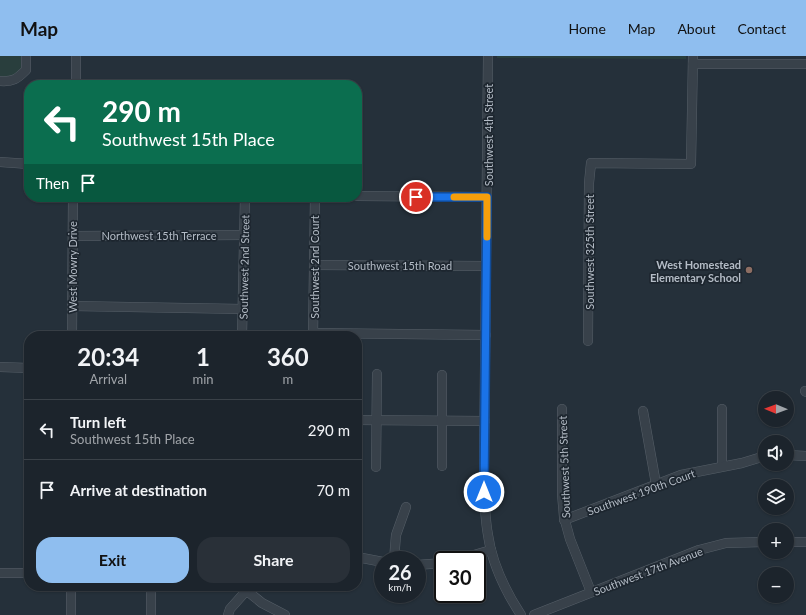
<!DOCTYPE html>
<html lang="en">
<head>
<meta charset="utf-8">
<style>
	body { margin:0; font-family:Lato,sans-serif; background:#293038; color:#f1f3f6; height:100vh; display:flex; flex-direction:column; font-size:15px; white-space:nowrap }
	* { box-sizing:border-box; margin:0 }
	p { font-size:13px; color:#a0a4a9 }
	.icon { flex:none; width:22px; height:22px; fill:none; stroke:currentColor; stroke-width:2; stroke-linecap:round; stroke-linejoin:round }
	.map { position:relative; flex:1; overflow:hidden }
	.details { position:absolute; left:24px; top:275px; width:338px; height:260px; display:flex; flex-direction:column; background:#1c242c; border-radius:16px; box-shadow:0 1px 3px #0004,0 0 0 1px #3a4148 }
	.details>* { flex:none }
	.banner { position:absolute; left:24px; top:24px; width:338px; height:122px; border-radius:16px; box-shadow:0 1px 3px #0004,0 0 0 1px #3a4148; background:#0b6e4f; color:#fff; overflow:hidden }
	.needle { width:26px; rotate:271deg }
	.buttons { position:absolute; left:758px; top:335px; display:grid; gap:8px }
	.buttons a { display:grid; place-items:center; width:36px; height:36px; border-radius:50%; background:#1c242c; box-shadow:0 1px 3px #0004,0 0 0 1px #3a4148; font-size:20px }
	.speed { position:absolute; left:374px; top:495px; display:flex; gap:8px; font-size:20px; font-weight:700; text-align:center }
	.speed>* { display:grid; place-content:center; width:52px; height:52px; border-radius:50%; background:#1c242c; box-shadow:0 1px 3px #0004,0 0 0 1px #3a4148; line-height:1 }
	.speed small { font-size:10px; font-weight:400 }
	.speed .limit { border:2px solid #111; border-radius:6px; background:#fff; color:#111 }
	.pin { position:absolute; display:grid; place-items:center; width:34px; height:34px; color:#fff; margin:-17px; border:2px solid #fff; border-radius:50%; box-shadow:0 1px 4px #0007 }
	.me { position:absolute; width:44px; margin:-22px; rotate:0deg; stroke-linejoin:round; filter:drop-shadow(0 0 3px #0008) }
	.turn { display:flex; align-items:center; gap:14px; height:84px; padding:0 12px; font-size:18px }
	.turn .icon { width:52px; height:52px; stroke-width:2.5 }
	.turn b { display:block; font-size:28px; line-height:34px }
	.then { display:flex; align-items:center; height:38px; padding:0 12px; background:#0003; gap:8px; font-size:15px }
	.eta { display:flex; justify-content:space-evenly; align-items:center; height:68px; text-align:center }
	.eta b { font-size:24px; font-weight:700; line-height:28px }
	.primary-button { display:flex; gap:8px; margin-top:auto; padding:8px 12px }
	.primary-button a { flex:1; height:46px; border-radius:16px; background:#8fbeef; color:#111; font-size:16px; font-weight:700; line-height:46px; text-align:center }
	.primary-button a+a { background:#293038; color:#f1f3f6 }
	ul { padding:0; list-style:none }
	li { display:flex; align-items:center; gap:12px; height:60px; padding:0 12px; border-top:1px solid #3a4148 }
	li div { flex:1 }
	li b { display:block; font-size:15px }
	li em { font-style:normal }
	header { display:flex; align-items:center; gap:24px; box-sizing:border-box; height:56px; padding:0 20px; background:#8fbeef; color:#111 }
	header strong { font-size:19px }
	nav { display:flex; gap:22px; margin-inline-start:auto; font-size:14px }
	.map>svg:first-child { display:block }
</style>
</head>
<body>
<header>
<strong>Map</strong>
<nav><a>Home</a><a>Map</a><a>About</a><a>Contact</a></nav>
</header>
<div class="map">
<svg width="806" height="559" viewBox="0 0 806 559">
	<rect width="100%" height="100%" fill="#25303a"/>
	<g fill="#293e3d">
		<polygon points="0,0 25,0 25,14 19,20 0,24"/>
		<polygon points="497,0 686,0 686,3 497,2"/>
	</g>
	<g fill="none" stroke-linecap="round" stroke-linejoin="round">
		<defs>
			<g id="minor">
				<path d="M488,0L484,411C484,434 484,457 488,479C492,507 506,536 521,559"/>
				<polyline points="693,8 806,8"/>
				<path d="M0,25C13,26 17,23 26,14V0"/>
				<polyline points="76,29 76,0"/>
				<polyline points="0,106 29,108"/>
				<polyline points="357,140 487,141"/>
				<polyline points="73,180 245,179"/>
				<polyline points="314,209 486,210"/>
				<polyline points="72,250 243,253"/>
				<polyline points="314,277 486,279"/>
				<polyline points="72,280 73,141"/>
				<polyline points="242,280 245,141"/>
				<polyline points="313,280 315,141"/>
				<polyline points="588,285 589,127 591,107 691,108 693,0"/>
				<polyline points="0,311 29,312"/>
				<polyline points="805,335 806,336"/>
				<polyline points="562,353 562,438 564,461 570,483 591,536"/>
				<polyline points="722,353 722,410"/>
				<polyline points="643,355 656,428"/>
				<polyline points="357,364 485,365"/>
				<polyline points="787,399 806,400"/>
				<polyline points="442,410 442,319"/>
				<polyline points="376,411 377,318"/>
				<polyline points="564,464 681,419 742,407 765,400"/>
				<polyline points="787,486 806,486"/>
				<polyline points="357,501 383,506"/>
				<polyline points="394,504 396,479 406,451"/>
				<polyline points="457,504 491,494"/>
				<polyline points="417,509 443,507"/>
				<polyline points="0,517 29,517"/>
				<polyline points="241,530 262,547 285,559"/>
				<polyline points="71,559 71,530"/>
				<polyline points="151,559 151,538"/>
				<polyline points="228,559 230,553 246,535"/>
				<polyline points="534,559 699,494 726,487 765,486"/>
			</g>
		</defs>
		<use href="#minor" stroke="#565f68" stroke-width="10"/>
		<use href="#minor" stroke="#38414a" stroke-width="9"/>
	</g>
	<g fill="none" stroke-linecap="round" stroke-linejoin="round">
		<defs>
			<polyline id="route" points="416,141 487,141 484,436"/>
		</defs>
		<use href="#route" stroke="#114b97" stroke-width="10"/>
		<use href="#route" stroke="#1a73e8" stroke-width="7"/>
		<polyline stroke="#f59e0b" stroke-width="7" points="454,141 487,141 487,181"/>
	</g>
	<circle fill="#8d6e63" stroke="#1d262f" stroke-width="1.5" cx="749" cy="214" r="4"/>
	<g text-anchor="middle" dominant-baseline="central" stroke-width="3.5" stroke-linejoin="round" paint-order="stroke">
		<g font-size="11" fill="#b4bcc6" stroke="#1d262f">
			<text transform="translate(488 79) rotate(-90)">Southwest 4th Street</text>
			<text x="159" y="179">Northwest 15th Terrace</text>
			<text transform="translate(589 196) rotate(-90)">Southwest 325th Street</text>
			<text x="400" y="209">Southwest 15th Road</text>
			<text transform="translate(72 211) rotate(-90)">West Mowry Drive</text>
			<text transform="translate(244 211) rotate(-89)">Southwest 2nd Street</text>
			<text transform="translate(314 211) rotate(-90)">Southwest 2nd Court</text>
			<text transform="translate(564 411) rotate(-92)">Southwest 5th Street</text>
			<text transform="translate(641 436) rotate(-20)">Southwest 190th Court</text>
			<text transform="translate(648 515) rotate(-21)">Southwest 17th Avenue</text>
		</g>
		<g font-size="11" font-weight="bold" fill="#b4bcc6" stroke="#1d262f" text-anchor="end">
			<text x="741" y="208">West Homestead<tspan x="741" dy="13">Elementary School</tspan></text>
		</g>
	</g>
</svg>
<div class="buttons">
<a><svg class="needle" viewBox="-14 -14 28 28"><path d="M0-13l5 13h-10z" fill="#e53935"/><path d="M0 13l5-13h-10z" fill="#a0a4a9"/></svg></a>
<a><svg class="icon" aria-label="sound" viewBox="0 0 24 24"><path d="M4 9h4l5-4v14l-5-4H4zM17 9q2 3 0 6"/></svg></a>
<a><svg class="icon" aria-label="layers" viewBox="0 0 24 24"><path d="M12 4l9 5-9 5-9-5zM3 14l9 5 9-5"/></svg></a>
<a>+</a>
<a>−</a>
</div>
<div class="speed"><div>26<small>km/h</small></div><div class="limit">30</div></div>
<div class="pin" style="left:416px;top:141px;background:#d93025"><svg class="icon" aria-label="arrive" viewBox="0 0 24 24"><path d="M6 21V4h12l-3 4 3 4H6"/></svg></div>
<svg class="me" style="left:484px;top:436px" viewBox="-20 -20 40 40"><circle r="17" fill="#1a73e8" stroke="#fff" stroke-width="3"/><path d="M0-11L8 9 0 5-8 9z" fill="#fff"/></svg>
<div class="banner">
<div class="turn"><svg class="icon" aria-label="left" viewBox="0 0 24 24"><path d="M17 20v-9H6M10 6l-5 5 5 5"/></svg><div><b>290 m</b>Southwest 15th Place</div></div>
<div class="then">Then<svg class="icon" aria-label="arrive" viewBox="0 0 24 24"><path d="M6 21V4h12l-3 4 3 4H6"/></svg></div>
</div>
<section class="details">
<div class="eta">
<div><b>20:34</b><p>Arrival</p></div>
<div><b>1</b><p>min</p></div>
<div><b>360</b><p>m</p></div>
</div>
<ul>
<li><svg class="icon" aria-label="left" viewBox="0 0 24 24"><path d="M17 20v-9H6M10 6l-5 5 5 5"/></svg><div><b>Turn left</b><p>Southwest 15th Place</p></div><em>290 m</em></li>
<li><svg class="icon" aria-label="arrive" viewBox="0 0 24 24"><path d="M6 21V4h12l-3 4 3 4H6"/></svg><div><b>Arrive at destination</b></div><em>70 m</em></li>
</ul>
<div class="primary-button"><a>Exit</a><a>Share</a></div>
</section>
</div>
</body>
</html>
